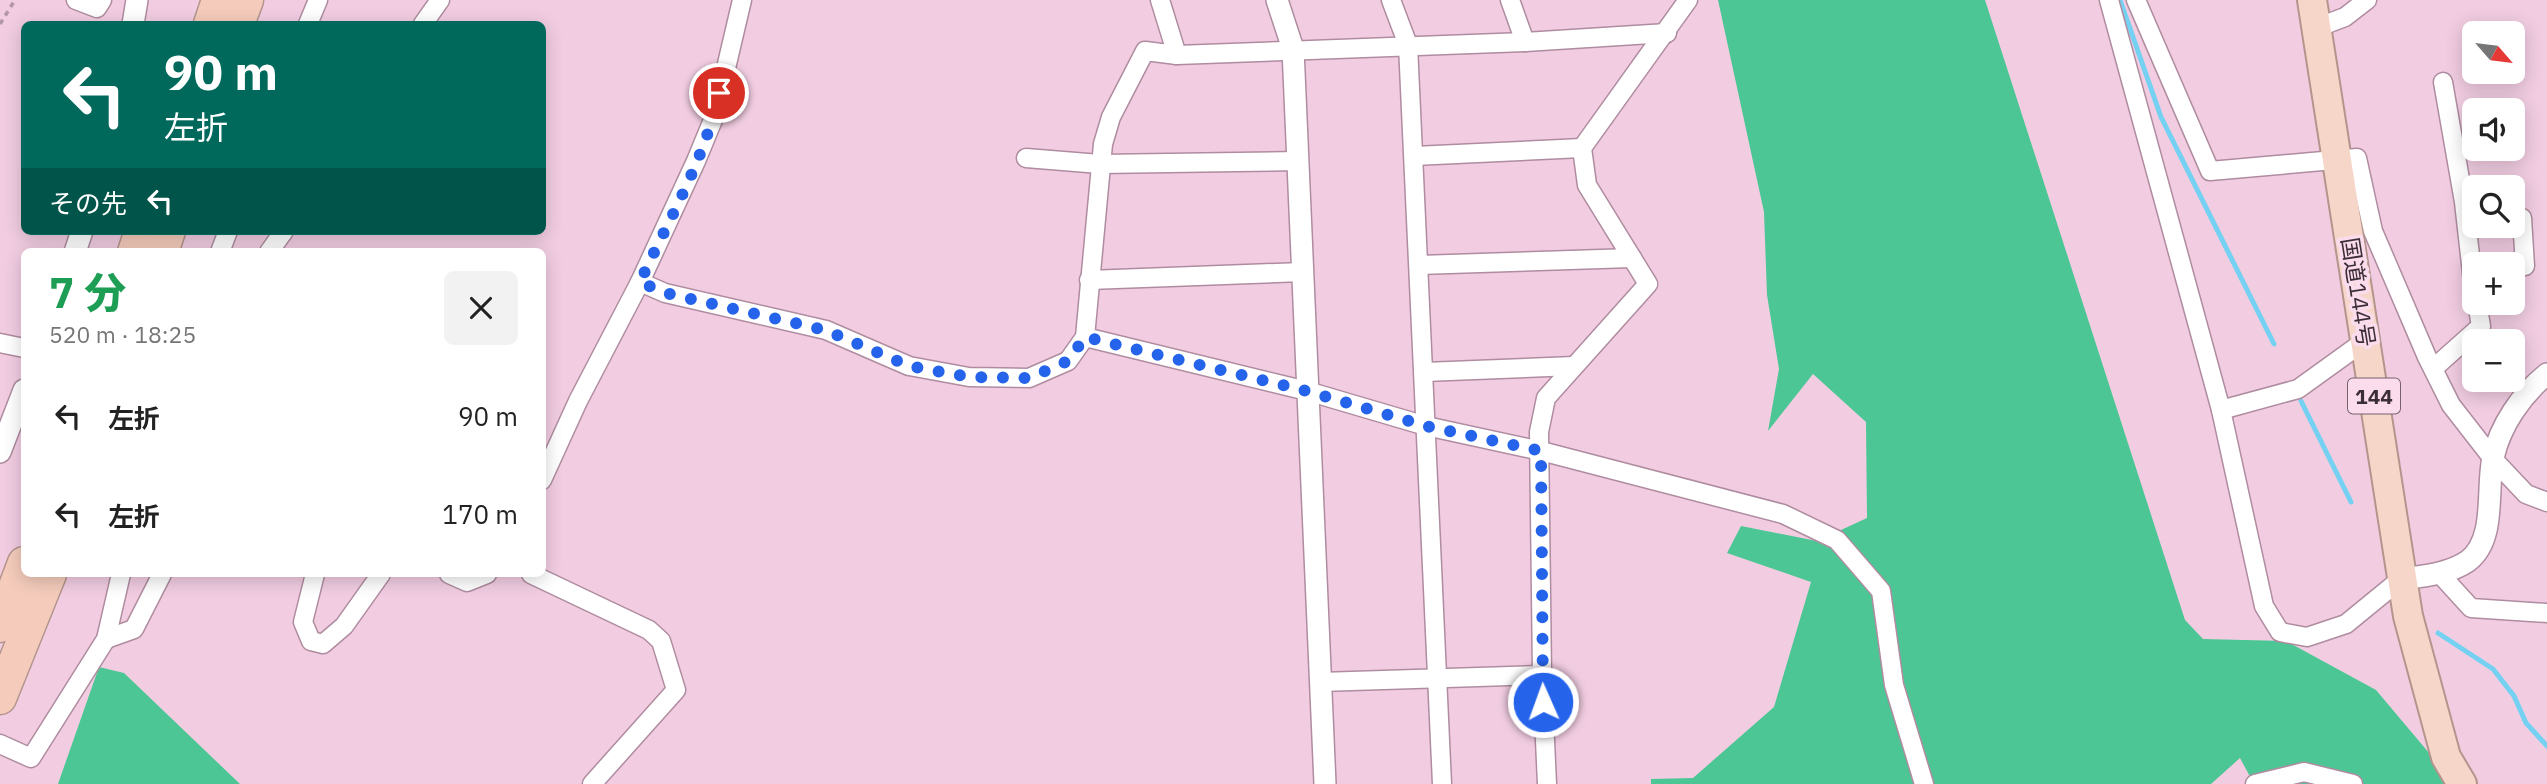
<!DOCTYPE html>
<html lang="ja">
<head>
<meta charset="utf-8">
<style>
	body { margin:0; font-family:"IBM Plex Sans","Noto Sans JP",sans-serif; background:#f2f2f2; color:#222; height:100vh; display:flex; flex-direction:column; font-size:26px; white-space:nowrap }
	* { box-sizing:border-box; margin:0 }
	p { font-size:23px; color:#767676 }
	.icon { flex:none; width:38px; height:38px; fill:none; stroke:currentColor; stroke-width:2; stroke-linecap:round; stroke-linejoin:round }
	.map { position:relative; flex:1; overflow:hidden }
	.side { position:absolute; left:21px; top:248px; width:525px; height:329px; display:flex; flex-direction:column; background:#fff; border-radius:10px; box-shadow:0 4px 18px #0003 }
	.side>* { flex:none }
	.banner { position:absolute; left:21px; top:21px; width:525px; height:214px; border-radius:10px; box-shadow:0 4px 18px #0003; background:#00695c; color:#fff; overflow:hidden }
	.needle { width:46px; rotate:118deg }
	.buttons { position:absolute; left:2462px; top:21px; display:grid; gap:14px }
	.buttons a { display:grid; place-items:center; width:63px; height:63px; border-radius:10px; background:#fff; box-shadow:0 4px 18px #0003; font-size:35px }
	.pin { position:absolute; display:grid; place-items:center; width:60px; height:60px; color:#fff; margin:-30px; border:4px solid #fff; border-radius:50%; box-shadow:0 2px 7px #0007 }
	.me { position:absolute; width:77px; margin:-38px; rotate:358deg; stroke-linejoin:round; filter:drop-shadow(0 0 5px #0008) }
	.turn { display:flex; align-items:center; gap:24px; height:147px; padding:0 28px; font-size:32px }
	.turn .icon { width:91px; height:91px; stroke-width:2.5 }
	.turn b { display:block; font-size:49px; line-height:60px }
	.then { display:flex; align-items:center; height:66px; padding:0 28px; background:#0003; gap:14px; font-size:26px }
	.round { display:grid; place-items:center; flex:none; width:74px; height:74px; border-radius:10px; background:#f2f2f2 }
	.overview { display:flex; align-items:center; justify-content:space-between; height:119px; padding:0 28px }
	h1 { font-size:42px; font-weight:800; line-height:52px; color:#1e9e55 }
	ul { padding:0; list-style:none }
	li { display:flex; align-items:center; gap:21px; height:98px; padding:0 28px }
	li div { flex:1 }
	li b { display:block; font-size:26px }
	li em { font-style:normal }
	.map>svg:first-child { display:block }
</style>
</head>
<body>
<div class="map">
<svg width="2547" height="784" viewBox="0 0 2547 784">
	<rect width="100%" height="100%" fill="#f2cde2"/>
	<g fill="#4cc694">
		<polygon points="1718,0 1985,0 2185,620 2203,639 2286,641 2376,690 2440,766 2451,784 2254,784 2240,758 2211,784 1651,784 1651,779 1693,778 1774,707 1811,582 1727,553 1741,526 1817,541 1867,518 1866,422 1813,374 1768,431 1779,369 1767,295 1764,212"/>
		<polygon points="99,667 124,673 240,784 58,784"/>
	</g>
	<g fill="none" stroke-linecap="round" stroke-linejoin="round">
		<g stroke="#75d1f1" stroke-width="5">
			<polyline points="2120,0 2161,117 2274,344"/>
			<polyline points="2301,401 2351,502"/>
			<polyline points="2438,633 2493,669 2514,696 2526,723 2547,746"/>
		</g>
		<defs>
			<g id="minor">
				<polyline points="76,0 97,8 102,0"/>
				<polyline points="1160,0 1177,55"/>
				<polyline points="1391,0 1408,45 1442,784"/>
				<polyline points="1510,0 1525,42"/>
				<polyline points="2109,0 2221,410 2298,389 2366,340"/>
				<polyline points="2136,0 2210,171 2357,158 2373,231 2427,357 2451,405 2493,459 2526,494 2547,502"/>
				<polyline points="308,24 318,0"/>
				<polyline points="423,24 440,0"/>
				<polyline points="2316,28 2345,17 2367,0"/>
				<polyline points="1667,33 1525,42 1177,55 1145,51 1111,117 1103,144 1085,337 1307,391 1426,426 1541,451 1783,514 1837,540 1881,591 1894,685 1924,784"/>
				<polyline points="2443,82 2464,202 2474,291"/>
				<polyline points="1414,156 1582,148"/>
				<polyline points="1026,158 1100,164 1298,161"/>
				<polyline points="2513,218 2522,218 2525,266"/>
				<polyline points="220,252 228,231"/>
				<polyline points="269,252 284,231"/>
				<polyline points="1419,265 1632,258"/>
				<polyline points="1089,280 1302,272"/>
				<polyline points="640,282 665,293 826,330 909,366 969,377 1029,378 1068,361 1085,337"/>
				<polyline points="0,343 24,348"/>
				<polyline points="2435,367 2481,326 2477,303"/>
				<polyline points="1424,372 1574,366"/>
				<polyline points="2221,410 2264,606 2280,632 2307,637 2346,624 2401,579"/>
				<polyline points="542,480 578,401 640,282 696,161 715,115 742,0"/>
				<polyline points="315,574 303,622 311,641 323,644 344,626 381,574"/>
				<polyline points="449,574 467,582 487,574"/>
				<polyline points="531,574 649,630 661,641 676,690 592,784"/>
				<polyline points="2440,574 2471,608 2547,613"/>
				<polyline points="106,639 134,629 162,574"/>
				<polyline points="1320,682 1542,675"/>
				<polyline points="0,744 31,758 106,639 121,574"/>
				<polyline points="1547,784 1542,675 1539,432 1546,398 1648,284 1587,185 1582,148 1688,0"/>
				<polyline points="2255,784 2304,772 2353,784"/>
			</g>
			<g id="tertiary">
				<polyline points="1277,0 1293,49 1325,784"/>
				<polyline points="133,24 137,0"/>
				<polyline points="75,252 82,231"/>
				<polyline points="0,452 24,390"/>
				<path d="M2401,579C2424,576 2449,574 2468,561C2497,539 2486,488 2493,458C2500,426 2521,395 2547,374"/>
			</g>
			<polyline id="trunk" points="2312,0 2408,616 2446,757 2462,784"/>
			<g id="motorway">
				<polyline points="210,24 218,0"/>
				<polyline points="238,24 247,0"/>
				<polyline points="134,252 141,231"/>
				<polyline points="162,252 169,231"/>
				<polyline points="0,626 24,563"/>
				<polyline points="0,698 50,574"/>
			</g>
		</defs>
		<use href="#minor" stroke="#af8ca0" stroke-width="21"/>
		<use href="#tertiary" stroke="#af8ca0" stroke-width="24"/>
		<use href="#trunk" stroke="#b4958d" stroke-width="32"/>
		<use href="#motorway" stroke="#b4958d" stroke-width="35"/>
		<polyline stroke="#b295a6" stroke-width="3.5" stroke-dasharray="5 5" stroke-linecap="butt" points="0,24 15,0"/>
		<use href="#minor" stroke="#fff" stroke-width="18"/>
		<use href="#tertiary" stroke="#fff" stroke-width="21"/>
		<use href="#trunk" stroke="#f7d6ca" stroke-width="28"/>
		<use href="#motorway" stroke="#f5ccbc" stroke-width="32"/>
	</g>
	<g fill="none" stroke-linecap="round" stroke-linejoin="round">
		<path stroke="#2563eb" stroke-width="12" stroke-dasharray="0 21.6" d="M719,93C705,159 668,221 640,282L665,293L825,330L909,366L969,377L1029,378L1068,361L1085,337L1307,391L1426,426L1541,451L1543,702"/>
	</g>
	<g text-anchor="middle" dominant-baseline="central" stroke-width="7" stroke-linejoin="round" paint-order="stroke">
		<rect fill="#fbdced" stroke="#75626d" stroke-width="2" x="2348" y="378.5" width="52" height="35" rx="5"/>
		<g font-size="21" font-weight="bold" fill="#3c2e36">
			<text x="2374" y="396">144</text>
		</g>
		<g font-size="23" fill="#3c2e36" stroke="#fbdced">
			<text transform="translate(2359 292) rotate(81)">国道144号</text>
		</g>
	</g>
</svg>
<div class="buttons">
<a><svg class="needle" viewBox="-14 -14 28 28"><path d="M0-13l5 13h-10z" fill="#e53935"/><path d="M0 13l5-13h-10z" fill="#767676"/></svg></a>
<a><svg class="icon" aria-label="sound" viewBox="0 0 24 24"><path d="M4 9h4l5-4v14l-5-4H4zM17 9q2 3 0 6"/></svg></a>
<a><svg class="icon" aria-label="search" viewBox="0 0 24 24"><circle cx="10" cy="10" r="6"/><path d="M15 15l6 6"/></svg></a>
<a>+</a>
<a>−</a>
</div>
<div class="pin" style="left:719px;top:93px;background:#d93025"><svg class="icon" aria-label="arrive" viewBox="0 0 24 24"><path d="M6 21V4h12l-3 4 3 4H6"/></svg></div>
<svg class="me" style="left:1543px;top:702px" viewBox="-20 -20 40 40"><circle r="17" fill="#2563eb" stroke="#fff" stroke-width="3"/><path d="M0-11L8 9 0 5-8 9z" fill="#fff"/></svg>
<div class="banner">
<div class="turn"><svg class="icon" aria-label="left" viewBox="0 0 24 24"><path d="M17 20v-9H6M10 6l-5 5 5 5"/></svg><div><b>90 m</b>左折</div></div>
<div class="then">その先<svg class="icon" aria-label="left" viewBox="0 0 24 24"><path d="M17 20v-9H6M10 6l-5 5 5 5"/></svg></div>
</div>
<section class="side">
<div class="overview"><div><h1>7 分</h1><p>520 m · 18:25</p></div><a class="round"><svg class="icon" aria-label="close" viewBox="0 0 24 24"><path d="M6 6l12 12M18 6L6 18"/></svg></a></div>
<ul>
<li><svg class="icon" aria-label="left" viewBox="0 0 24 24"><path d="M17 20v-9H6M10 6l-5 5 5 5"/></svg><div><b>左折</b></div><em>90 m</em></li>
<li><svg class="icon" aria-label="left" viewBox="0 0 24 24"><path d="M17 20v-9H6M10 6l-5 5 5 5"/></svg><div><b>左折</b></div><em>170 m</em></li>
</ul>
</section>
</div>
</body>
</html>
